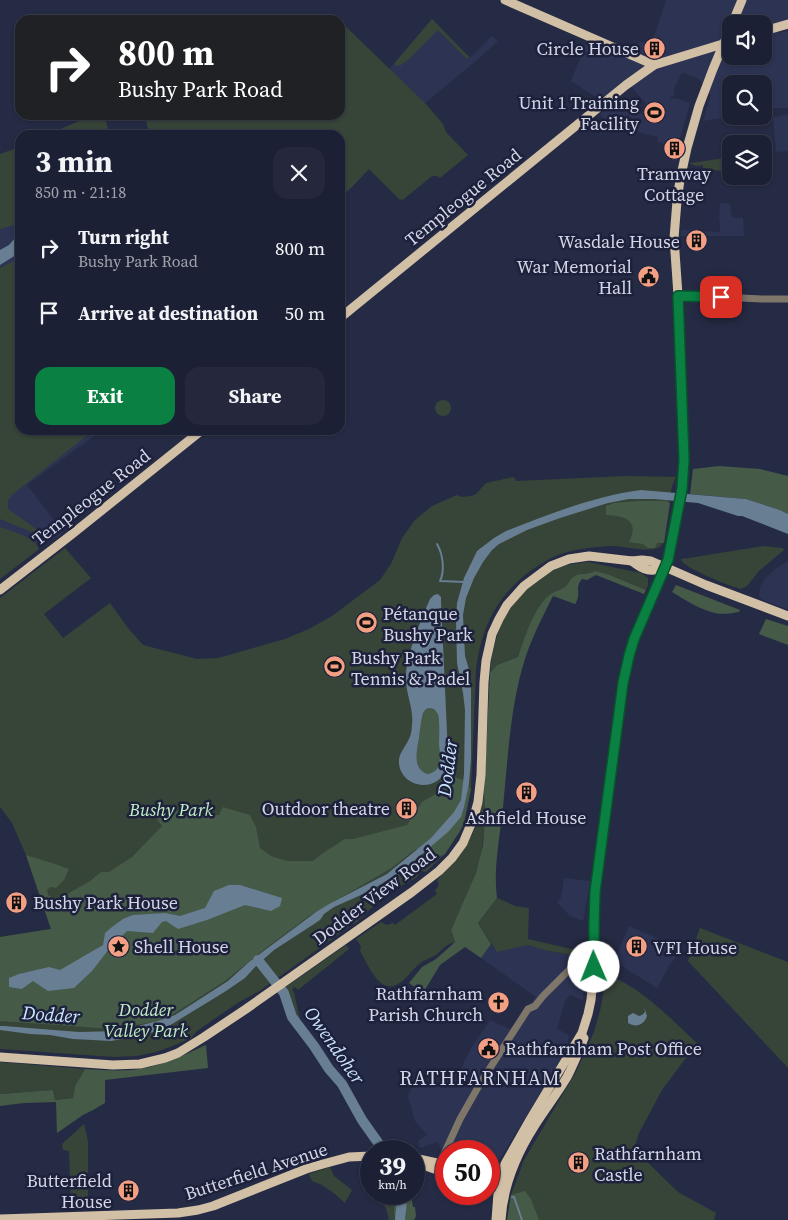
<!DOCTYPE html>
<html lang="en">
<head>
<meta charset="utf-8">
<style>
	body { margin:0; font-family:"Source Serif 4",serif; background:#25283c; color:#f1f3f6; height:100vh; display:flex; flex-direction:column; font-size:19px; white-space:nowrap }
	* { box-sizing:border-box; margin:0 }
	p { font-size:16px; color:#a0a3ac }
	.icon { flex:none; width:28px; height:28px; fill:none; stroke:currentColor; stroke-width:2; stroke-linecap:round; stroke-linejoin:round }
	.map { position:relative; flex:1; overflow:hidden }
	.panel { position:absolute; left:15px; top:130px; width:330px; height:305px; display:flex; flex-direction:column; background:#1c2034; border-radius:15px; box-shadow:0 1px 4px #0004,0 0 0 1px #3a3e4f }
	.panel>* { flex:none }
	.top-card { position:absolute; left:15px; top:15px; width:330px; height:105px; border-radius:15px; box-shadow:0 1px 4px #0004,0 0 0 1px #3a3e4f; background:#202124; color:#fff; overflow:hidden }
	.controls { position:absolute; left:722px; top:15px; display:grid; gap:10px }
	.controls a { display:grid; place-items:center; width:50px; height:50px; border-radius:10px; background:#1c2034; box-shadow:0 1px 4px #0004,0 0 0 1px #3a3e4f; font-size:25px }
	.speed { position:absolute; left:360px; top:1140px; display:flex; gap:10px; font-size:25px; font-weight:700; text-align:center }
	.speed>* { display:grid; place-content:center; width:65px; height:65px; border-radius:50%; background:#1c2034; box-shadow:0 1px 4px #0004,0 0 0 1px #3a3e4f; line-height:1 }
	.speed small { font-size:12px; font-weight:400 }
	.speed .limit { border:8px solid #d22; background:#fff; color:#111 }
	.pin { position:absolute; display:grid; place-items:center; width:42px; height:42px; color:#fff; margin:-21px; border-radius:10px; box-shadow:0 2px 8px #0006 }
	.me { position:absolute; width:55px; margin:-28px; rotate:359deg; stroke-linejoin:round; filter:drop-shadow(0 0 4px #0008) }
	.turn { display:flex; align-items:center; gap:18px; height:105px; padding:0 20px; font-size:22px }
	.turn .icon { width:65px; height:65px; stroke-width:2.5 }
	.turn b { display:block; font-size:35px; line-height:42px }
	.round { display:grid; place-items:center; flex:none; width:52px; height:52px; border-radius:15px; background:#25283c }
	.head { display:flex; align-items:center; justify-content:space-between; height:85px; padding:0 20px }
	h1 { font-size:30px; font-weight:700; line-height:38px }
	.primary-button { display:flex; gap:10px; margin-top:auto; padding:10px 20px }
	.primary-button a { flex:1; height:58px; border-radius:15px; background:#0b8043; color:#fff; font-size:20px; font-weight:700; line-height:58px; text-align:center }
	.primary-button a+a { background:#25283c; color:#f1f3f6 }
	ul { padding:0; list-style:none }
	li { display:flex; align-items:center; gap:15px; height:65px; padding:0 20px }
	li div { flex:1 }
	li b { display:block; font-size:19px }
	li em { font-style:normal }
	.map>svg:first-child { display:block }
</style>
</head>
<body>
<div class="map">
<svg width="788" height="1220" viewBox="0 0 788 1220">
	<rect width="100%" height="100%" fill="#262b45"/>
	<g fill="#2d3353" fill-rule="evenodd">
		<path d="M666,0H788V19L776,23L778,33L788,31V108H773L764,112V84H731V116H736L703,121L711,95L699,79L686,74L685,73L681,74L674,89V96L670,97L671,99L675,98L690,103L674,159L668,158L670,150L666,144L657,142L658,137L610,125L604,120L600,114L612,104L619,110L624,112L626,107L630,110L637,112H640L642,115H645L646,104L632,88L630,77L601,100L571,81L587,41L632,51L639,43L653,40ZM731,24H764V56H731Z"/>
		<polygon points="432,19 470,58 492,36 498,41 477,60 425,103 389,69"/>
		<polygon points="788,115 788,151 776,152 773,117"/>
		<polygon points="20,147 20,430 102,430 27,485 63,532 58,537 51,539 43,536 37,543 39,549 0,579 0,154"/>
		<polygon points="720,203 730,204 731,214 732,216 734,218 743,218 744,236 681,236 681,230 720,232 720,222 719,221"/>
		<polygon points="788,561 788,609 767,602 759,597 760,588 765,579 775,569"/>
		<polygon points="564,878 590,881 583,921 570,916 557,902 561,898"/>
		<polygon points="629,926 670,944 678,954 669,966 657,988 614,961"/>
		<polygon points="491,944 497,951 528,945 544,950 571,955 575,973 580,974 585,979 583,1000 570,995 565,1001 557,1029 569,1035 567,1049 506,1149 497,1163 489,1171 489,1151 443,1151 437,1142 420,1148 418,1141 427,1135 415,1121 408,1096 416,1078 430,1085 433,1080 439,1083 444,1077 454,1083 470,1050 490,1020 510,1029 536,997 481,958"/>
	</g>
	<g fill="#374438">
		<polygon points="432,19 470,58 466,58 438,30 405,63 404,62 400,66 398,65 397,67 394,64"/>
		<polygon points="340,21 425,103 443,124 446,132 468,155 440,178 437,176 432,176 404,199 402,200 399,199 369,169 352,187 340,197 340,135 149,135 145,115 340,115"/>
		<polygon points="105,116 109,135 47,135 88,117 89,119"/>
		<polygon points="20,147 20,223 0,229 0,154"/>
		<polygon points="731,157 731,171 720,171 703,168 703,165 697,166 690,164 691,163"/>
		<polygon points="20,258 20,430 94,430 13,494 8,500 8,509 42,533 39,535 0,519 0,268"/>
		<circle cx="443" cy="408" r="8"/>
		<path d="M626,476L676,477L672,486L662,545C652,555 624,545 610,546C593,547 574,549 558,555C546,560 535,567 525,575C494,601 481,630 476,670L471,789L460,831L446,853L426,872L422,871L416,878L387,893L356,923L350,925L349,927L258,992L239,1002L197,1031L191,1038L175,1045L156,1052L137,1056L114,1057L0,1049V937L51,929L26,855L12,823L0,807V598L65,548L91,578L44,614L63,638L110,603L128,628L143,645L197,659L218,658L285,639L309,629L332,616L380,580L391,564L402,538L415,520L432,506L457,495L462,497L471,496L476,494L486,483L514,477L516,481Z"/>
		<path d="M0,527C13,532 34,536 39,549L0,579Z"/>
		<path d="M763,546L783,548L784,550L759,571L747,586L741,589C729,586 686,569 681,560V559L696,557L701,556Z"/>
		<path d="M588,562L641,573L648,578V585L646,590L610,575L586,573L574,576L567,586L562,589L553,592L527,631L518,657L497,665L490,673C491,659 494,645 498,632C508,605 535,577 561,567C570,564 578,563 588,562Z"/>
		<path d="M484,791C485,819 485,846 476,873C469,892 459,911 451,930L455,942C446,944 443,949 436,955C431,958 424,960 419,964C412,970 405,981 396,985C378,993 367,962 360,951L361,946L356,939L381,922L387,925L393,923L395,925L437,894L435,891C438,887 440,885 437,880C466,851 479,832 484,791Z"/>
		<polygon points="497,898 515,906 529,908 528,939 576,950 571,955 544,950 528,945 497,952 478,923"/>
		<polygon points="700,928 788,962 788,1068 688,961"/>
		<polygon points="346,945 349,949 298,990 295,987 292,989 294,993 300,1019 293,1017 288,997 283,989"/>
		<path d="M612,977C643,989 673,1021 697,1043L662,1090L639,1133L635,1145L637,1152L678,1192L716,1213L714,1220H507L511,1195L524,1160L577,1070L594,1032L600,1011L605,984L608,979Z"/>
		<polygon points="0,1062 85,1069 75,1086 73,1098 55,1100 53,1090 0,1094"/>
		<polygon points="84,1124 88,1141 88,1205 71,1205 69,1151 63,1150 62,1144"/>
		<polygon points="330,1167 334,1176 352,1190 345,1203 335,1194 322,1185 312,1181 309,1174"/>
		<path d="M375,1194H392L395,1220H389C387,1210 384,1201 375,1194Z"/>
	</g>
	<g fill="#455a47">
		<polygon points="719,466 760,469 788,476 788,514 780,510 746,499 690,494 693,469"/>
		<path d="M638,501H666L670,503L664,543H657L655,548H648L643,544L629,542C640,520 625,516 606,515V506L614,503Z"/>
		<path d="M595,571L610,575L646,590L644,594L596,575L587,580L582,579C576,586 579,589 578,597C578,597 576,604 575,604L553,596C543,616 532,637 525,659C510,706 508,758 503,807C500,837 493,868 497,898L478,923L491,944L481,958L465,947L440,965L423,993L409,983L422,967L436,959L455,942L451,930L476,873L483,845L485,817L484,791L490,673L497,665L518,657C525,636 534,606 552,593C557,590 562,590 566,586C569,584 570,579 573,577C579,572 589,575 595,571Z"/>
		<path d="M676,585L740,610L739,612C732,613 723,615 715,613C701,610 685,600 672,592Z"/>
		<polygon points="766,619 788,626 788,645 759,634"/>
		<path d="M429,708L434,709L438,714C440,724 439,734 439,744C440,756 443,772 427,774C412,768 417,751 419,738C420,729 421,721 423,713L426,709Z"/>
		<polygon points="448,776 461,779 471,789 464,823 460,831 444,855 429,858 416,849 390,869 309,916 266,948 225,981 164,1020 113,1029 0,1021 0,937 51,929 26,855 58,865 69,869 64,880 56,888 50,887 47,890 48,895 55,898 62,897 90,881 101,872 109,872 132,857 162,826 148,807 162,807 173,812 194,806 208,815 219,815 223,807 250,815 256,827 260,848 271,856 287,861 313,861 323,853 345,839 353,839 407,825 422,802 434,795"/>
		<path d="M206,1045L208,1068L105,1080V1103L93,1110L83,1115L57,1133L56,1102L24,1103L0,1106V1094L53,1090L55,1100L73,1098L75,1086L85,1069C101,1070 116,1071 132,1070C159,1067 182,1056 206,1045Z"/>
		<polygon points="525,1191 531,1199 539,1220 507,1220 511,1195"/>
		<polygon points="392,1194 411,1194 413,1207 415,1207 416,1216 414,1220 395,1220"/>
	</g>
	<g fill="#687e93" fill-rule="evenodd">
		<polygon points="15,238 20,238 20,254 16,255 0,265 0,250 9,245"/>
		<path d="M641,490L746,499L780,510L788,514V534L742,516H738L698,503L654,499H629L608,503L560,518L527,530L499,544L492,550L483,562L474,578L466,598L463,615L465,656L468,666L471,679V759L469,784L464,807L461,817L448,832L402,871L370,891L334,907L324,914L320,920L311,926L274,950L256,966L245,978L226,991L164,1029L150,1033L141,1037L128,1038L111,1041L73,1039L50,1035L30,1034L0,1030V1026H4L79,1032L118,1031L158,1021L175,1015L228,981L249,962L316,912L329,904L387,874L431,838L454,812L461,800L464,774L465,710L463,693L457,663L456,620L457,603L464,578L477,551L494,538L506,531C550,514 594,496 641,490Z"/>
		<path d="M438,594L441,597V601L448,754C448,761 447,770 442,776C432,790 408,787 401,771C395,757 403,751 409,739C411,735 412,729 412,725C414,709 406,695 406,679C405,657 421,620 430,599L434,595ZM429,708L434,709L438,714C440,724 439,734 439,744C440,756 443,772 427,774C412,768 417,751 419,738C420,729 421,721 423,713L426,709Z"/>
		<polygon points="229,885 240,885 282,898 280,906 271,911 245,905 207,920 178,929 166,921 162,922 153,933 127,931 109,949 92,971 74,988 48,991 33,981 22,989 9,987 9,978 19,974 49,967 60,970 103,945 105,933 112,927 123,919 133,915 165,913 180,916 205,908 214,891"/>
		<path d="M644,1007L647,1016C644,1025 636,1028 628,1023V1016L633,1013L639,1016L642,1015L645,1012Z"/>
	</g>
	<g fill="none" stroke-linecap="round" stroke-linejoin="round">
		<g stroke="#687e93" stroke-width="2">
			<path d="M437,544C443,554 445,571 440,581L465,582"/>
			<polyline points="379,1144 381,1144"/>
			<polyline points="512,1197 514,1197 522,1220"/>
		</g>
		<g stroke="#687e93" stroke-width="10">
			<polyline points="258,960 284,993 292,1017 314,1046 329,1069 342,1084 362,1120 379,1144 381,1151"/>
			<path d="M400,1220C400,1211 404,1203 400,1194"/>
		</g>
		<g stroke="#7f766a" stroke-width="7">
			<polyline points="678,295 762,299 788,299"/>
			<polyline points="438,1167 460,1119 481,1082 528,1009 535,1006 543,996 570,969 573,967 594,967"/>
		</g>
		<g stroke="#d2c0a6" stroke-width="9">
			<polyline points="505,0 654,65"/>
			<polyline points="732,24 742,0"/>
			<polyline points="764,31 788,24"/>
			<polyline points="340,318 626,85 654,65 726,43"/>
			<path d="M632,561C644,571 651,572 665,568"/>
			<polyline points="0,590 71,535 202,430"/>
			<polyline points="0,1057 113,1065 140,1064 165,1058 178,1053 204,1037 246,1009 412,892 439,871 452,858 463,843 474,817 478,802 481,775 484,682 486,661 492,634 499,619 507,605 524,586 536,577 551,566 569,559 589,556 632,561 642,560 651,561 706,585 788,616"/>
			<polyline points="414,1158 446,1165"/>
			<polyline points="414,1162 446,1173"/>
			<polyline points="489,1183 504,1187"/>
			<polyline points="0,1219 178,1213 198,1210 213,1206 306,1169 323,1164 349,1157 371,1156"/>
			<polyline points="496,1220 498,1193 505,1164 531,1118 582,1033 588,1014 591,1000 594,967 594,914 595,892 623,683 629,656 634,639 668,560 682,489 684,460 678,295 674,238 677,201 680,180 687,148 699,106 713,69 731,26"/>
			<path d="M501,1220C503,1187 517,1153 535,1125C545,1109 557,1094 567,1077C574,1064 579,1051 584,1038"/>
		</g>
	</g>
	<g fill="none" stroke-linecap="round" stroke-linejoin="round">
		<defs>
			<polyline id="route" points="594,967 594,926 595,892 623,683 629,656 634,639 668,560 682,489 684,460 678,296 721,297"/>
		</defs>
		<use href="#route" stroke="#07532c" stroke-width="12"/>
		<use href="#route" stroke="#0b8043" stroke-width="9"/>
	</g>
	<defs>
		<symbol id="building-disc" viewBox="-11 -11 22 22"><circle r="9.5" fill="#f39f84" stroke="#1d213b"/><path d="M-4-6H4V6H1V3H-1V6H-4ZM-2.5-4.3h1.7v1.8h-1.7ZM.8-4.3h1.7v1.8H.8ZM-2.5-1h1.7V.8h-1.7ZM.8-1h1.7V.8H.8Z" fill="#111"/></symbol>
		<symbol id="stadium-disc" viewBox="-11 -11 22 22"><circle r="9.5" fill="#f39f84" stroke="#1d213b"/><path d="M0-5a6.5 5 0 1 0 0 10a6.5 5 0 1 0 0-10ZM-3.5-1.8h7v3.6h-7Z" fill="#111"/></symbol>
		<symbol id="civic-disc" viewBox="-11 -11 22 22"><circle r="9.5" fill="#f39f84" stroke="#1d213b"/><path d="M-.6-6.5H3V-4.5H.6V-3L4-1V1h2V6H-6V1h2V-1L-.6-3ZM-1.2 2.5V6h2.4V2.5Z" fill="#111"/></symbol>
		<symbol id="sight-disc" viewBox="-11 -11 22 22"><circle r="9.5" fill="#f39f84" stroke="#1d213b"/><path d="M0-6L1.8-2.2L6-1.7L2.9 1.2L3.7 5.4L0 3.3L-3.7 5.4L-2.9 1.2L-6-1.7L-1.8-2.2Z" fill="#111"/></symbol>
		<symbol id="church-disc" viewBox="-11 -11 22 22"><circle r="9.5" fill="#f39f84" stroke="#1d213b"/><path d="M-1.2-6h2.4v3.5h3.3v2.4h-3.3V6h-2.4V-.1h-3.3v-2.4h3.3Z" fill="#111"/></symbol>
	</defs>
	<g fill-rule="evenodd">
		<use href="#building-disc" x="642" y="36" width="25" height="25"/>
		<use href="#stadium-disc" x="642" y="100" width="25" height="25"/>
		<use href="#building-disc" x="662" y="136" width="25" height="25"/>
		<use href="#building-disc" x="684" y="228" width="25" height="25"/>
		<use href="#civic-disc" x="636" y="264" width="25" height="25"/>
		<use href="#stadium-disc" x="354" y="610" width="25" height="25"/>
		<use href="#stadium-disc" x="322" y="654" width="25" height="25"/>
		<use href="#building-disc" x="514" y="780" width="25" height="25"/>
		<use href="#building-disc" x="394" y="796" width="25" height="25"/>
		<use href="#building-disc" x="4" y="890" width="25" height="25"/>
		<use href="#sight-disc" x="106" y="934" width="25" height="25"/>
		<use href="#building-disc" x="624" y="934" width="25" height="25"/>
		<use href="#church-disc" x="486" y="990" width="25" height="25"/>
		<use href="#civic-disc" x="476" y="1036" width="25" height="25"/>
		<use href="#building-disc" x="566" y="1150" width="25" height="25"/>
		<use href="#building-disc" x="116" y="1178" width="25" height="25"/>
	</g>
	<g text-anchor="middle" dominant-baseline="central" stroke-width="5" stroke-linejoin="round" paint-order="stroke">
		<g font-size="18" fill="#d2d6e7" stroke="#1d213b" text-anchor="end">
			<text x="639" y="48">Circle House</text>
			<text x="639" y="102">Unit 1 Training<tspan x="639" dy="21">Facility</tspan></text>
			<text x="674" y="173" text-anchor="middle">Tramway<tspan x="674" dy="21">Cottage</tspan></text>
			<text x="680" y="241">Wasdale House</text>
			<text x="632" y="266">War Memorial<tspan x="632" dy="21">Hall</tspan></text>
			<text x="383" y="613" text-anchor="start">Pétanque<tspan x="383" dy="21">Bushy Park</tspan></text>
			<text x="351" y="657" text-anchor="start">Bushy Park<tspan x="351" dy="21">Tennis &amp; Padel</tspan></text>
			<text x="390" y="808">Outdoor theatre</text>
			<text x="526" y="817" text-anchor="middle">Ashfield House</text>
			<text x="33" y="902" text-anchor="start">Bushy Park House</text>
			<text x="134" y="946" text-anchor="start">Shell House</text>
			<text x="653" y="947" text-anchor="start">VFI House</text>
			<text x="483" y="993">Rathfarnham<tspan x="483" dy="21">Parish Church</tspan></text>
			<text x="505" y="1048" text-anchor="start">Rathfarnham Post Office</text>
			<text x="594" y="1153" text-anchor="start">Rathfarnham<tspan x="594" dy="21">Castle</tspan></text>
			<text x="112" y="1180">Butterfield<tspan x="112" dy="21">House</tspan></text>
		</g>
		<g font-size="18" fill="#d2d6e7" stroke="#1d213b">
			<text transform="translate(463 197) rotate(-39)">Templeogue Road</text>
			<text transform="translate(91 497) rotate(-38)">Templeogue Road</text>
			<text transform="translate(374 896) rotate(-37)">Dodder View Road</text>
			<text transform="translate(256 1171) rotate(-18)">Butterfield Avenue</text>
		</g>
		<g font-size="18" font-style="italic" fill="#c1edc4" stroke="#1d213b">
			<text x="171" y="809">Bushy Park</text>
			<text x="146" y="1009">Dodder<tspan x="146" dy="21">Valley Park</tspan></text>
		</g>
		<g font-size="19" font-style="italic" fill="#cbe5fd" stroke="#1d213b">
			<text transform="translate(447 768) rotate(-83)">Dodder</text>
			<text transform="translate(51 1014) rotate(4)">Dodder</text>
			<text transform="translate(335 1045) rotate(55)">Owendoher</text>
		</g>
		<g font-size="20" letter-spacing="1" fill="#d2d6e7" stroke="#1d213b">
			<text x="480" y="1078">RATHFARNHAM</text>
		</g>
	</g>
</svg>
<div class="controls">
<a><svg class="icon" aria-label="sound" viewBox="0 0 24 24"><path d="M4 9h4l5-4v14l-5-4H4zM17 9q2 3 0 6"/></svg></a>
<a><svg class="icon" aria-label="search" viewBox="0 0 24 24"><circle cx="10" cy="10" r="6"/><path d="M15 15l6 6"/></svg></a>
<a><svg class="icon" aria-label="layers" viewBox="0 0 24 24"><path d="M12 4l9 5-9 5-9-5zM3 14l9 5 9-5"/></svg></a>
</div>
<div class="speed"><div>39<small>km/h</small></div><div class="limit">50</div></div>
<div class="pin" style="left:721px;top:297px;background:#d93025"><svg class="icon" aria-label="arrive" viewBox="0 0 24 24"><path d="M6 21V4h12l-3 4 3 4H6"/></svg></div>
<svg class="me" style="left:594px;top:967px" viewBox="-20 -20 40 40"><circle r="19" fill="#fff"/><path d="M0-13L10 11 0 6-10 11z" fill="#0b8043"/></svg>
<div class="top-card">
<div class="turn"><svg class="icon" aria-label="right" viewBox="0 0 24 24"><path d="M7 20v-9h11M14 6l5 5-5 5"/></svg><div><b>800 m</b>Bushy Park Road</div></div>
</div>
<section class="panel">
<div class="head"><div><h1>3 min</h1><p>850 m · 21:18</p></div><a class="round"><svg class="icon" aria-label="close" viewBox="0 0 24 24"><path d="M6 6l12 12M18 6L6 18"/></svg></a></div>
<ul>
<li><svg class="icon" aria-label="right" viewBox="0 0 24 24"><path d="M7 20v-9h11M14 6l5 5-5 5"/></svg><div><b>Turn right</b><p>Bushy Park Road</p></div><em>800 m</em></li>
<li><svg class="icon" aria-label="arrive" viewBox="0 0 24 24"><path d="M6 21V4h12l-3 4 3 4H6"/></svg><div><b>Arrive at destination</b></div><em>50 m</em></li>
</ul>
<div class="primary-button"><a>Exit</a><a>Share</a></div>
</section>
</div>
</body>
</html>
